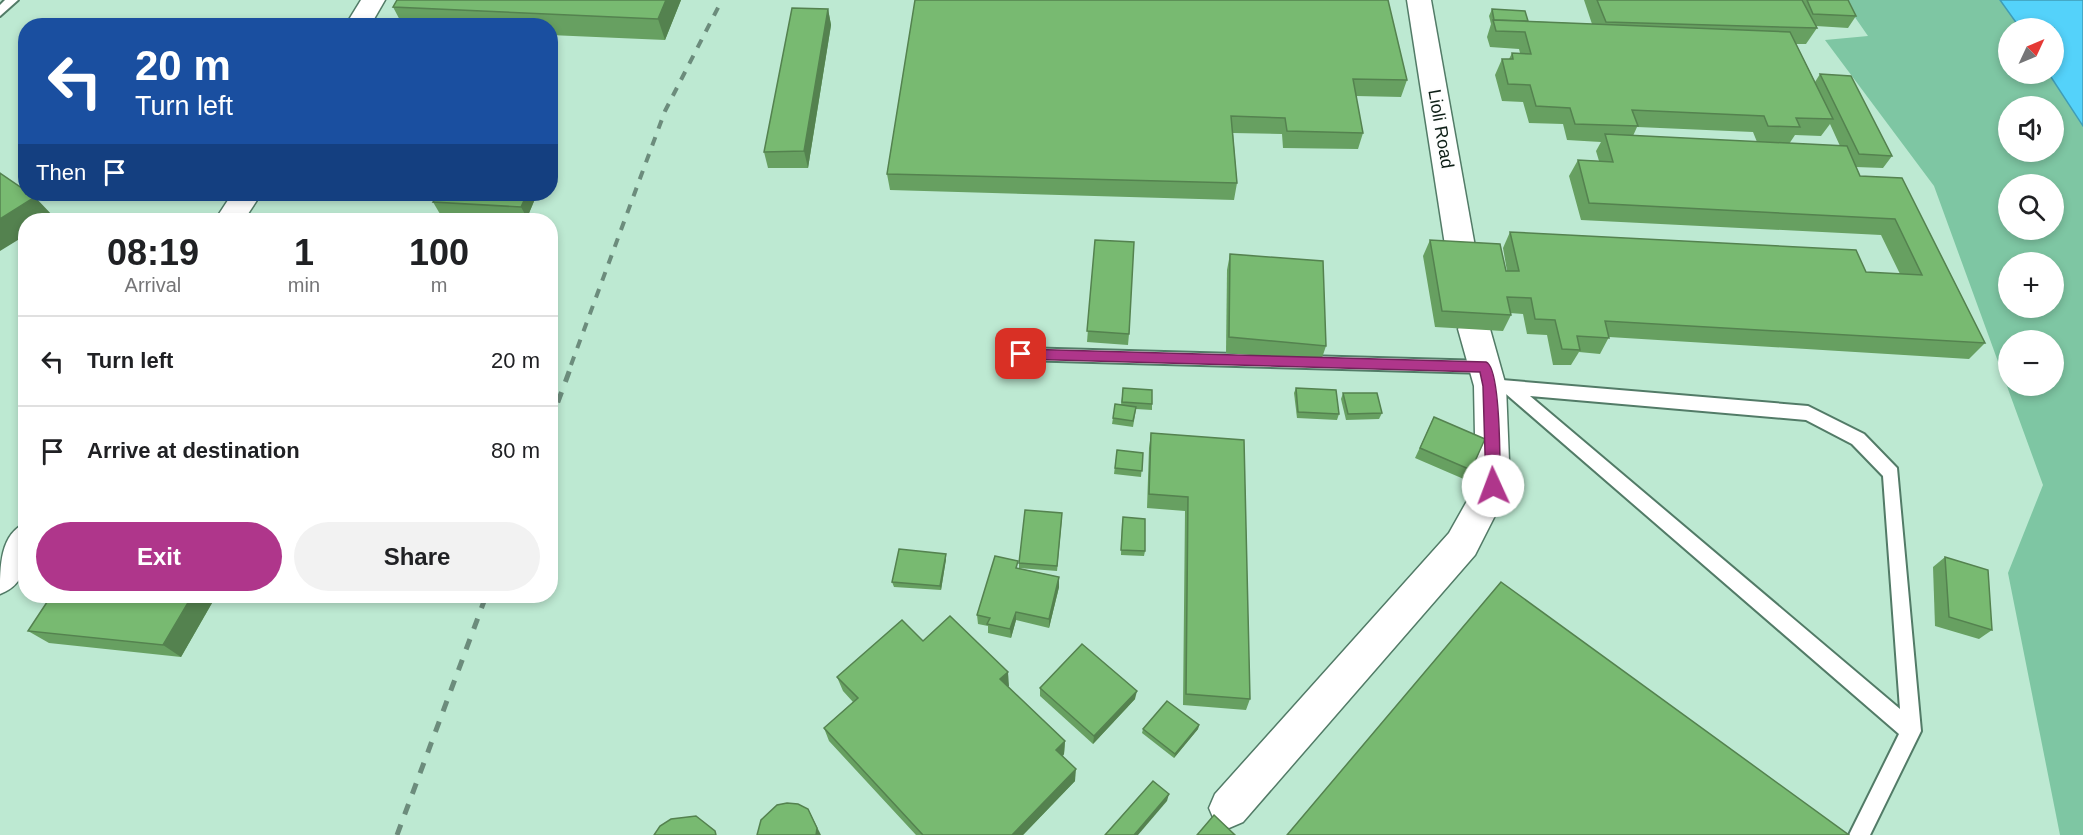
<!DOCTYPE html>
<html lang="en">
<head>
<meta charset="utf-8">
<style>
	body { margin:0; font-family:Helvetica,sans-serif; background:#f2f2f2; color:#202124; height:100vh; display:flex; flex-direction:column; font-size:22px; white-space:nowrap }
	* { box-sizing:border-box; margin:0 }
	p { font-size:20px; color:#757577 }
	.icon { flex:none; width:33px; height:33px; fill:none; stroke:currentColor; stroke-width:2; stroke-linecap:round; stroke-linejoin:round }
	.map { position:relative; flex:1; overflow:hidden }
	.sheet { position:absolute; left:18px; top:213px; width:540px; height:390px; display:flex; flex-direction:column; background:#fff; border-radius:24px; box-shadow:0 3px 9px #0003 }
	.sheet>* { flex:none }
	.banner { position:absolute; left:18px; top:18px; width:540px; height:183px; border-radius:24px; box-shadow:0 3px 9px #0003; background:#1a4fa0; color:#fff; overflow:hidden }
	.needle { width:39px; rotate:46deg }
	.tools { position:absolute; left:1998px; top:18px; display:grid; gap:12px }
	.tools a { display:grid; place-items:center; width:66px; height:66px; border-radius:50%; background:#fff; box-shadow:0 3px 9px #0003; font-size:30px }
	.pin { position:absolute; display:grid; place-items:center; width:51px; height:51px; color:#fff; margin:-26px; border-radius:12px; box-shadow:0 3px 9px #0006 }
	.me { position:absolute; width:66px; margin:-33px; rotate:358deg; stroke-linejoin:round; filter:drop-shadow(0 0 4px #0008) }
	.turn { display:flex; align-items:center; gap:21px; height:126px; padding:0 18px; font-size:27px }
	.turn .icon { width:78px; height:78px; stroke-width:2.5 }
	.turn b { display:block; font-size:42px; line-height:51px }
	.then { display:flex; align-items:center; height:57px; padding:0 18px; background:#0003; gap:12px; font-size:22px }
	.eta { display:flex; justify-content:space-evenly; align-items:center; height:102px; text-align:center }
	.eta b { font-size:36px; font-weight:700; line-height:42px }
	.action { display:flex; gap:12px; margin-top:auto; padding:12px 18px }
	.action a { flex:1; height:69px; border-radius:36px; background:#af368b; color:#fff; font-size:24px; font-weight:700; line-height:69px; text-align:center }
	.action a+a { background:#f2f2f2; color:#202124 }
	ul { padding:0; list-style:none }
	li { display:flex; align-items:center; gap:18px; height:90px; padding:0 18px; border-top:2px solid #e0e0e0 }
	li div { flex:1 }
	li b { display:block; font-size:22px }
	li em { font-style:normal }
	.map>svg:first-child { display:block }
</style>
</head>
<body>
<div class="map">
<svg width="2083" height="835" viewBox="0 0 2083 835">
	<rect width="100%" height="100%" fill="#bde9d2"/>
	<path fill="#7ec6a3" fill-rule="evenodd" d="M1843,0H2000L2020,28H2008V74H2049L2083,126V835H2060L2008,573L2043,485L1934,186L1825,40L1868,36ZM2008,106H2054V152H2008ZM2008,184H2054V230H2008ZM2008,262H2054V308H2008ZM2008,340H2054V386H2008Z"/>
	<polygon fill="#54d2fa" stroke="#3f9cb6" stroke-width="1.5" points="2000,0 2083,0 2083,126 2049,74 2054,74 2054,28 2020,28"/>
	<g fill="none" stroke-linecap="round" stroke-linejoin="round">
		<defs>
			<g id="service">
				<polygon points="5,0 18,0 0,16 0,5"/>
				<polygon points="1021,348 1486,361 1494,367 1486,373 1021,360 1013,354"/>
				<path d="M1490,379L1808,406L1864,434L1897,468L1921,731L1870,835H1849L1899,734L1506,394L1484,391L1482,386L1484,381ZM1530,396L1806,420L1852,444L1883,476L1900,709Z"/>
			</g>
			<g id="minor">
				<polygon points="361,0 385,0 370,26 345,26"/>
				<polygon points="1407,0 1431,0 1477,258 1473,266 1462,269 1451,266 1447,258"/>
				<polygon points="232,194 261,194 244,220 215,220"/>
				<polygon points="1474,317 1485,320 1490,329 1506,386 1510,486 1475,555 1243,822 1229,828 1215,822 1209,808 1215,794 1449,533 1476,485 1474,386 1458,329 1463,320"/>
				<path d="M26,523C26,551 32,582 0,594C0,566 0,534 26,523Z"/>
			</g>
		</defs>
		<use href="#service" stroke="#527b67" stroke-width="4"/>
		<use href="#minor" stroke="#527b67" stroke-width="3"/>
		<use href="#service" fill="#fff" fill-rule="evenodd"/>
		<use href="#minor" fill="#fff" fill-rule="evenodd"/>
		<polyline stroke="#6c8c7c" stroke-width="4" stroke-dasharray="9 9" stroke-linecap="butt" points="571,365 665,111 722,0"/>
		<g stroke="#6c8c7c" stroke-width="5" stroke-dasharray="11 11" stroke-linecap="butt">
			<polyline points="550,423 572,364"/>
			<polyline points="397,835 486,596"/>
		</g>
	</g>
	<g fill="#67a061" fill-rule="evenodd">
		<polygon points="397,0 681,0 665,40 550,35 550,26 403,26 393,7"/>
		<polygon points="915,0 1407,80 1401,97 1356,96 1363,133 1358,149 1283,148 1282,134 1233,133 1237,183 1234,200 890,190 887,174"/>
		<path d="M1584,0H1848L1856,16L1848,28L1816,26L1817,28L1806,44H1796L1815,82L1820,74L1892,156L1883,168L1856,167L1860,176L1902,178L1985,343L1969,359L1609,337L1600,354L1579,352L1571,365H1553L1547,335L1527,334L1523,314L1510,313L1511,315L1503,331L1435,327L1423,256L1430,240L1506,271H1507L1503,248L1510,232L1866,272L1900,274L1881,235L1581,220L1569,176L1578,160L1599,161L1596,151L1601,142L1567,140L1563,124L1529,123L1523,102L1502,101L1495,75L1502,59H1509L1512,53H1520L1519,49L1490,47L1487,37L1491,24L1489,16L1492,9L1528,21L1592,24ZM1830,124L1840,146L1789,144L1795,135L1821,136ZM1637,127L1753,132L1757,142L1633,136Z"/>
		<polygon points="828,9 831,25 808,168 768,168 764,152"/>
		<polygon points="537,194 527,218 440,214 433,202"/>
		<polygon points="1095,240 1129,334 1128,345 1087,342"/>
		<polygon points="1230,254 1326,346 1321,361 1226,353 1227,270"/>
		<polygon points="1123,388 1152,404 1152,410 1136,409 1133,427 1112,424 1113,418 1121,405"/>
		<polygon points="1296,388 1339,414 1337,420 1297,418 1294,393"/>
		<polygon points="1343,393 1382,413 1379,419 1346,420 1341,399"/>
		<polygon points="1434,417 1471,470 1466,480 1415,458"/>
		<polygon points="1151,433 1244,440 1250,699 1246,710 1183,705 1185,511 1147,508 1149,448"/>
		<polygon points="1117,450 1143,453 1141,477 1114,474"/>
		<polygon points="1062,518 1057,571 1019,568 1019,563"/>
		<polygon points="1122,522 1145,551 1144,556 1121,555"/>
		<polygon points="1945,557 1992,630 1979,639 1935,626 1933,567"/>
		<polygon points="946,559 941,590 894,587 892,582"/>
		<polygon points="1018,568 1059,577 1059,587 1049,628 1016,620 1011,638 988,633 988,626 978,624 977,615"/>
		<polygon points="216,596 181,657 49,643 28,631"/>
		<polygon points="923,641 1008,672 1008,687 1065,741 1064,754 1063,756 1075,781 1023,835 916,835 829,741 824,728 853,702 843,691 837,677"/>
		<polygon points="1040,688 1135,699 1093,744 1040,696"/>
		<polygon points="1199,725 1198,729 1174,758 1142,733 1143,729"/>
	</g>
	<g fill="#54824f">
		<polygon points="666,0 681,0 665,40 658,19"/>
		<polygon points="828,9 831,25 808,168 804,151"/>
		<polygon points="527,194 537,194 527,218 521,207"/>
		<polygon points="35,197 54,217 49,220 26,220 26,235 0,251 0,219"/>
		<polygon points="946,554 946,559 941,590 940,586"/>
		<polygon points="1059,577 1059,587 1049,628 1049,619"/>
		<polygon points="192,596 216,596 181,657 163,645"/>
		<polygon points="1016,612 1016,620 1011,638 1010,629"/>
		<polygon points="1008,672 1009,686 1001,693 1000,679"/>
		<polygon points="1137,691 1135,699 1093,744 1094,736"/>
		<polygon points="1199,725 1198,729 1174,758 1175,754"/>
		<polygon points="1065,741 1064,754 1056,763 1056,750"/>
		<polygon points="1076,769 1075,781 1023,835 1012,835"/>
		<polygon points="1169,794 1167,801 1138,835 1134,835"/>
		<polygon points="808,809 821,835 816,835"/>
	</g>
	<g fill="#78ba71" stroke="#54824f" stroke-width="1.5">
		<polygon points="397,0 666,0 658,19 393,7"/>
		<polygon points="915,0 1388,0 1407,80 1353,79 1363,133 1287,131 1285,118 1231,116 1237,183 887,174"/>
		<polygon points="1597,0 1802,0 1817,28 1606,22"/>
		<polygon points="1807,0 1848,0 1856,16 1813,14"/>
		<polygon points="792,8 828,9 804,151 764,152"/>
		<polygon points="1492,9 1525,11 1528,21 1494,20"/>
		<polygon points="1493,20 1790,32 1833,119 1796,118 1800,127 1768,126 1764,116 1632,110 1638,126 1575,124 1570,108 1536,106 1530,85 1508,84 1502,59 1513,59 1512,53 1531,54 1525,32 1496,31"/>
		<polygon points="1820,74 1851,76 1892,156 1859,154"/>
		<polygon points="1605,134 1847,146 1860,176 1902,178 1985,343 1605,321 1609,338 1577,336 1580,350 1562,349 1555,320 1535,319 1531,298 1507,297 1511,315 1442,311 1430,240 1500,244 1506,271 1519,271 1510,232 1856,250 1866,272 1922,275 1895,219 1589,203 1578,160 1613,162"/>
		<polygon points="0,173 26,191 26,194 29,194 35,197 0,219"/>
		<polygon points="438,194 527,194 521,207 433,202"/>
		<polygon points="1095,240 1134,242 1129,334 1087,331"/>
		<polygon points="1230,254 1323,261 1326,346 1229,337"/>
		<polygon points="1123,388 1152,390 1152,404 1122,402"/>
		<polygon points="1296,388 1336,390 1339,414 1298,412"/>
		<polygon points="1343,393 1377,393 1382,413 1348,414"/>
		<polygon points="1115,404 1136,407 1133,421 1113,418"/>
		<polygon points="1434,417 1485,439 1471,470 1420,448"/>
		<polygon points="1151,433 1244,440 1250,699 1186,694 1188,497 1149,494"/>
		<polygon points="1117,450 1143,453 1142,471 1115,468"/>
		<polygon points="1025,510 1062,513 1057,566 1019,563"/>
		<polygon points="1123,517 1145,519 1145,551 1121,550"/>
		<polygon points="899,549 946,554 940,586 892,582"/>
		<polygon points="995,556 1018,561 1016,568 1059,577 1049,619 1016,612 1010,629 987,624 990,618 977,615"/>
		<polygon points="1945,557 1988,570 1992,630 1949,617"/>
		<polygon points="1501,582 1849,835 1287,835"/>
		<polygon points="51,596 192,596 163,645 28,631"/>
		<polygon points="950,616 1008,672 1000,679 1065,741 1056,750 1076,769 1012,835 923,835 824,728 858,698 837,677 902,620 923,641"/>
		<polygon points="1082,644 1137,691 1094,736 1040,688"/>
		<polygon points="1167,701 1199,725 1175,754 1143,729"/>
		<polygon points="1153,781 1169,794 1134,835 1105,835"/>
		<polygon points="787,803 798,804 808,809 817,828 816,835 757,835 761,820 777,805"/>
		<polygon points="1214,815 1235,835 1197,835"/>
		<polygon points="696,816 715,831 716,835 654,835 660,826 671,819"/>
	</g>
	<path fill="#af368b" stroke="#72235a" stroke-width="1.5" d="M1021,349L1486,362C1501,367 1500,467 1500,486L1493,492L1486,486L1483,386L1480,372L1021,359L1014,354Z"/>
	<g text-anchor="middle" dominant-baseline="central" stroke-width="4.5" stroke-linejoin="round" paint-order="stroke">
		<g font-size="18" fill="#0d1e16" stroke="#fefefe">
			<text transform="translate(1441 129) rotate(80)">Lioli Road</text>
		</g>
	</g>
</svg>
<div class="tools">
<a><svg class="needle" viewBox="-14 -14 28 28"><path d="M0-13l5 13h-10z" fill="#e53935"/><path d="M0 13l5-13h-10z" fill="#757577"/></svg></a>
<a><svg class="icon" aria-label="sound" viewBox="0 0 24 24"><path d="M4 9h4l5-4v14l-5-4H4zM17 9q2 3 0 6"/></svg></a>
<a><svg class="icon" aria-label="search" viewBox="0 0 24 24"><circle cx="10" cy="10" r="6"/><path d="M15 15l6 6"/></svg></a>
<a>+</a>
<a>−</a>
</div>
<div class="pin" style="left:1021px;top:354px;background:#d93025"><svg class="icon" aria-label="arrive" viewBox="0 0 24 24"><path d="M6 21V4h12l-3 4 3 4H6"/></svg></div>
<svg class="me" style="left:1493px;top:486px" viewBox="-20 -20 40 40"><circle r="19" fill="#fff"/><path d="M0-13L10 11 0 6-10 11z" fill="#af368b"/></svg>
<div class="banner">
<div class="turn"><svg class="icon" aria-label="left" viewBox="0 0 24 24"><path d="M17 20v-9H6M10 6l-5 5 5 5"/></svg><div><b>20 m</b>Turn left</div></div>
<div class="then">Then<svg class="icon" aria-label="arrive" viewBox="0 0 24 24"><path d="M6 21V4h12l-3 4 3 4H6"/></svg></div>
</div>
<section class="sheet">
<div class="eta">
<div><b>08:19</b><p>Arrival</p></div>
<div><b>1</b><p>min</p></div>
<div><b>100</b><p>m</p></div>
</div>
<ul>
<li><svg class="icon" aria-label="left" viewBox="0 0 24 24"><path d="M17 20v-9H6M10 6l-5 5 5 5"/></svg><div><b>Turn left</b></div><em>20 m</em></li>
<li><svg class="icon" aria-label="arrive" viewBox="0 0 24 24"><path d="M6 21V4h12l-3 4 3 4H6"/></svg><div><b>Arrive at destination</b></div><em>80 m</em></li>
</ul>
<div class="action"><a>Exit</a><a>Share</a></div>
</section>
</div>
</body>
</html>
